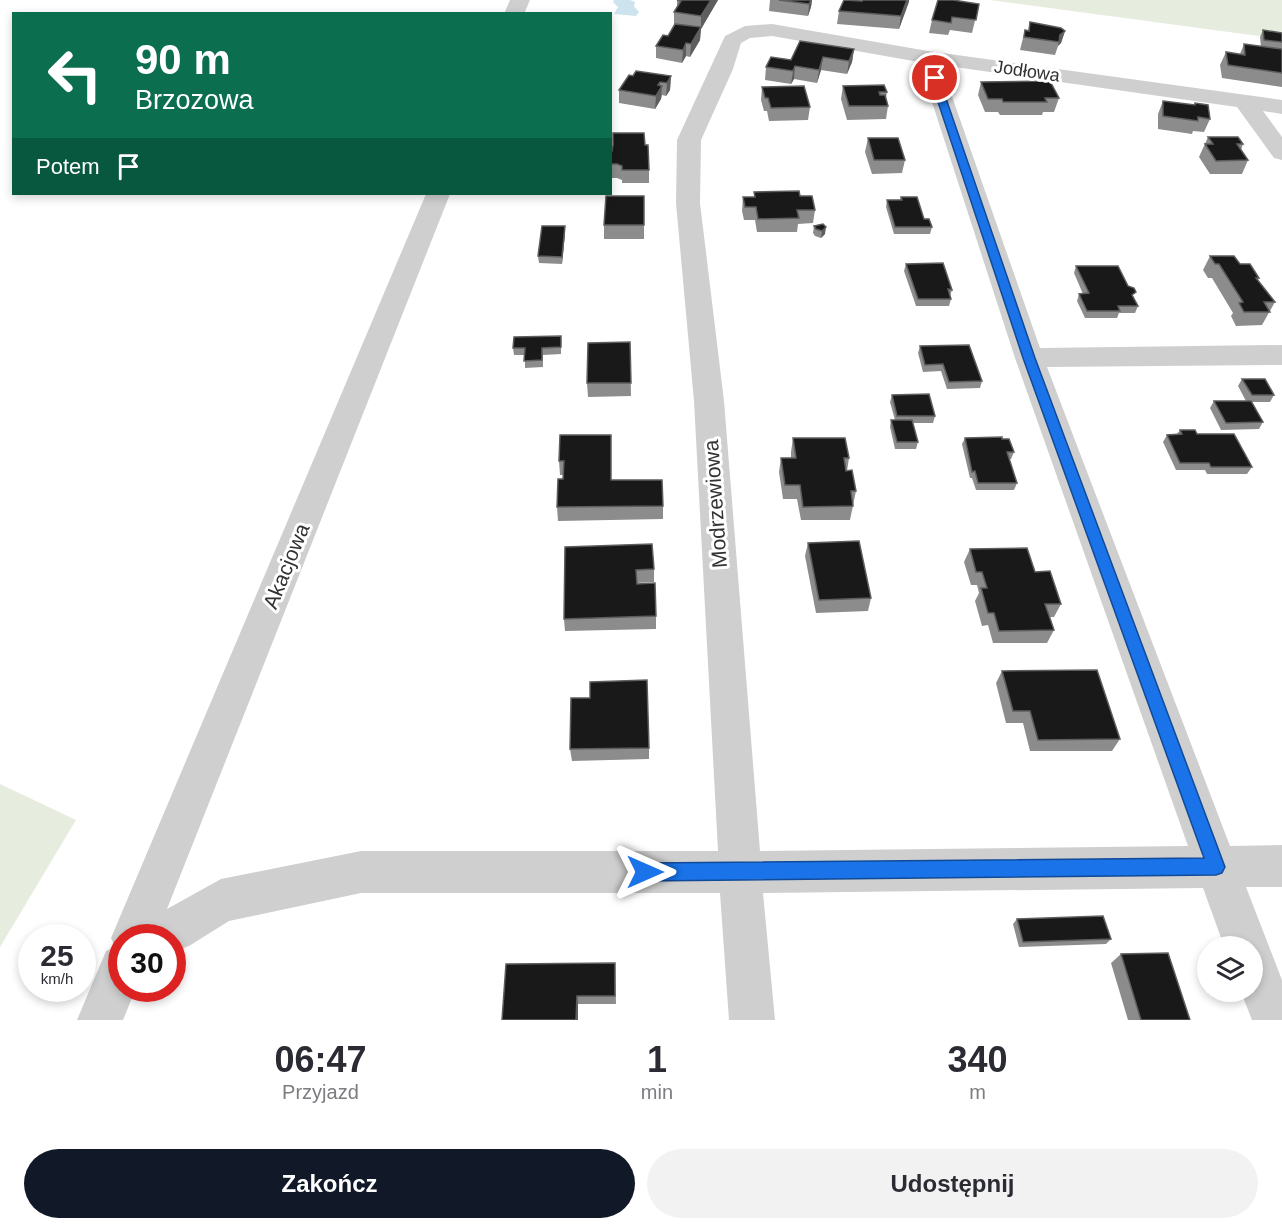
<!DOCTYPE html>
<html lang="pl">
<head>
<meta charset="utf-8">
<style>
	body { margin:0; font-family:Arial,sans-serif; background:#f2f2f3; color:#2b2b33; height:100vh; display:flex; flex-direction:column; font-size:22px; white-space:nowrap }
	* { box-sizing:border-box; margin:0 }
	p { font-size:20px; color:#7c7c81 }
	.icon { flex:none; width:33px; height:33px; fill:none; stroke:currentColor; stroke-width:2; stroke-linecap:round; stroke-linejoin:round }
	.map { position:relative; height:1020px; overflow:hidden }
	.sheet { display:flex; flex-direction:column; background:#fff; flex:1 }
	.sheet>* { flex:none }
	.hud { position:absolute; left:12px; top:12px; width:600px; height:183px; border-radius:0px; box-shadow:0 3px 9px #0003; background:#0b6e4f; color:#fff; overflow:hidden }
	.controls { position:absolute; left:1197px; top:936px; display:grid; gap:12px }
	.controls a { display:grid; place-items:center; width:66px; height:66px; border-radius:50%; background:#fff; box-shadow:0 3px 9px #0003; font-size:30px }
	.speed { position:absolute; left:18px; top:924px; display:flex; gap:12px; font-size:30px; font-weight:700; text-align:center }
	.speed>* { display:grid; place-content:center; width:78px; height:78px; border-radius:50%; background:#fff; box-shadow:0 3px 9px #0003; line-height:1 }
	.speed small { font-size:15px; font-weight:400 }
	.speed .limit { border:9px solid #d22; background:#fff; color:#111 }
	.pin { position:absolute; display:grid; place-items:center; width:51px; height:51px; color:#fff; margin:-26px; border:3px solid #fff; border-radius:50%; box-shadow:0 2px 6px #0007 }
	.me { position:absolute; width:66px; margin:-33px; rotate:90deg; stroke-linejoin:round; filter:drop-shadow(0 0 4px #0008) }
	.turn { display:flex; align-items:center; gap:21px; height:126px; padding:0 24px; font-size:27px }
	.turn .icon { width:78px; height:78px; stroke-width:2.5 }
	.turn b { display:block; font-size:42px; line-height:51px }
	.then { display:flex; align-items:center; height:57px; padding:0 24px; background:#0003; gap:12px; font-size:22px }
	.eta { display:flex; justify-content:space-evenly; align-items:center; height:102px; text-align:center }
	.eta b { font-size:36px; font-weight:700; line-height:42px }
	.primary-button { display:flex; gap:12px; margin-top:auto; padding:12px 24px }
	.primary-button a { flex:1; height:69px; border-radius:36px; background:#111827; color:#fff; font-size:24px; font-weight:700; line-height:69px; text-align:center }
	.primary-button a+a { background:#f2f2f3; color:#2b2b33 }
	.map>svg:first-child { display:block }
</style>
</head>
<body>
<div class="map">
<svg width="1282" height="1020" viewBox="0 0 1282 1020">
	<rect width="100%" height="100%" fill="#fff"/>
	<g fill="#e6ecde">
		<polygon points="990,0 1282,0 1282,39"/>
		<polygon points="0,784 76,820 0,947"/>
	</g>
	<polygon fill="#cde4ee" points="614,0 630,0 635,2 634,6 639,12 636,16 614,14 618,7 613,2"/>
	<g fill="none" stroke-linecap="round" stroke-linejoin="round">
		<g fill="#cfcfcf" fill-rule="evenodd">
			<polygon points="510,0 530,0 524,14 504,14"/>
			<path d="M772,24L928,51L1282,100V114L1263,111L1282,137V160L1274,158L1237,107L941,65L1040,348L1282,345V365L1047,367L1230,846L1282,845V887H1246L1282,980V1020H1252L1241,992H1252V946H1224L1203,888L763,893L775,1020H729L720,893H361L229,921L189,946L172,952V938H122V988H136L123,1020H77L106,951L115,947L111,938L426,194H450L167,909L221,879L361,851H718L694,401L676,203L677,140L725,36L745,26ZM772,36L919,62L1015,358L1188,846L760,851L724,401L700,203L701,140L733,69L741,43L750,38Z"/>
		</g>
	</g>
	<g fill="#8c8c8c">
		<polygon points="677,0 718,0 701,29 700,40 690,57 686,56 682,63 656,58 656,46 668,36 674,25 674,12 677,8"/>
		<polygon points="770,0 812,0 811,7 808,16 769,11"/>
		<polygon points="863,0 909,0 899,29 837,24 839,11 862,1"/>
		<polygon points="979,4 972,33 950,30 948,35 929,33 932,20"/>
		<polygon points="1030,22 1065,31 1061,43 1058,46 1055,55 1020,50 1025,30 1028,31"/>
		<polygon points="1263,30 1282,33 1282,87 1222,78 1220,65 1226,52 1240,54 1244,44 1261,47 1260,37"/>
		<polygon points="854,49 852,62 847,74 821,70 817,83 794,79 791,84 765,80 766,67 791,60"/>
		<polygon points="633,76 671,76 670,90 666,96 662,95 661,99 655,109 619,103 619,90"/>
		<polygon points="981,82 1059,98 1054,112 1043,112 1042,115 1000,115 998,112 985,112 978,95"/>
		<polygon points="843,86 887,92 886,98 888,106 886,119 847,120 841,99"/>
		<polygon points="762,87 810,107 808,120 769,121 767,111 764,111 761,100"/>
		<polygon points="1163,101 1194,105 1195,103 1210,119 1204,132 1193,131 1192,134 1158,129 1158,114"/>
		<polygon points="1208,137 1243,144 1241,150 1248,160 1242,174 1210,174 1199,157"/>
		<polygon points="868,138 905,160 902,173 872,174 865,152"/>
		<polygon points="645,145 649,170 649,183 622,183 622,180 617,178 610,178 610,151"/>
		<polygon points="754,192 800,196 815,210 813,223 798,224 797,232 757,232 755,220 744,220 742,211 743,197 754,197"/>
		<polygon points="644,196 644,239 604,239 604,225"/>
		<polygon points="901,197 932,227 930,234 894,234 886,207 887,200 900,200"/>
		<polygon points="823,224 825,234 821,238 815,236 813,233 814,226"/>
		<polygon points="565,226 565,233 562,264 539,263 538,256"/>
		<polygon points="1210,256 1240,264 1259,278 1258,280 1275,302 1262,325 1236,326 1231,316 1233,313 1212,278 1208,278 1203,270"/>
		<polygon points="906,264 952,290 950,296 951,299 949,306 916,306 904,271"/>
		<polygon points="1076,266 1128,286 1138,306 1135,313 1119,313 1117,318 1085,318 1077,301 1079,294 1083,294 1074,273"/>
		<polygon points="630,342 631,396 588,397 587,383"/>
		<polygon points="561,343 561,354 543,355 543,367 525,368 525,355 514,355 513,348"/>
		<polygon points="920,346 982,381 980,388 947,389 941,371 923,372 918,353"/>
		<polygon points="1242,379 1274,395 1270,402 1252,402 1263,422 1259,429 1221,430 1210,408 1214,401 1246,401 1238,386"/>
		<polygon points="892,395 935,416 933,423 913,423 918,442 916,449 895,449 890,427 891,420 895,420 890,402"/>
		<polygon points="1180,430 1197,434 1252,467 1247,474 1207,474 1205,470 1176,470 1163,442 1167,435 1177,434"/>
		<polygon points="560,435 612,480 663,506 663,519 558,521 557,507 563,479 563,475 560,475 559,461"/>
		<polygon points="793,438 849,458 847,471 856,491 850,520 801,520 797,499 783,499 779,472 781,458 791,458 791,452"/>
		<polygon points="965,438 1002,439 1014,452 1011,459 1009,459 1017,483 1014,490 976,490 972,478 970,478 962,444"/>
		<polygon points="808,543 871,598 868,611 816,613 805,556"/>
		<polygon points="565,547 654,569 654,582 637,583 656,616 656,629 565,631 564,619"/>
		<polygon points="970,549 1035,572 1061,604 1054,617 1050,617 1054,630 1047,643 993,643 988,625 982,626 975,601 979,593 977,585 971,585 964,562"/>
		<polygon points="1002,671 1120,739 1112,751 1030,751 1023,723 1006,723 996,683"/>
		<polygon points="649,748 649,759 572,761 570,749"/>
		<polygon points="1017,919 1111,939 1106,944 1019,947 1013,924"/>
		<polygon points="1121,954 1190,1020 1128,1020 1111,963"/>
		<polygon points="615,963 616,1004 578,1004 578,1020 502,1020"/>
	</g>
	<g fill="#5e5e5e">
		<polygon points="711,0 718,0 701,29 701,16"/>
		<polygon points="811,0 812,0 811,7 808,16 809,4"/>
		<polygon points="907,0 909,0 909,2 899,29 901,16"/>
		<polygon points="701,27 700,40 690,57 691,44"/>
		<polygon points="1065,31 1061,43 1058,46 1060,35"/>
		<polygon points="686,43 686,56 682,63 683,50"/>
		<polygon points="854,49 852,62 847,74 849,61"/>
		<polygon points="823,57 821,70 817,83 819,70"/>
		<polygon points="795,66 794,79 791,84 793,71"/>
		<polygon points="671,76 670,90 666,96 667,83"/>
		<polygon points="660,82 660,89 662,86 661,99 655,109 656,96 658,85"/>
		<polygon points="565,226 565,233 562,264 562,257"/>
		<polygon points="826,227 825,234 821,238 822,231"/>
		<polygon points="577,996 578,1004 578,1020 576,1020"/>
	</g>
	<g fill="#191919" stroke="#5e5e5e" stroke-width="1.5">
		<polygon points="677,0 711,0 701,16 674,12 681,1"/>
		<polygon points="779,0 811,0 809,4"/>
		<polygon points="844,0 862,1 863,0 907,0 901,16 839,11"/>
		<polygon points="938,0 953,0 979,4 976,20 952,17 951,23 932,20"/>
		<polygon points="1030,22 1061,28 1065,31 1060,35 1059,42 1024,37 1025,30 1029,31"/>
		<polygon points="675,24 701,27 691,44 686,43 683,50 656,46 663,35 668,36"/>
		<polygon points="1263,30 1282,33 1282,42 1264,40"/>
		<polygon points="800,41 854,49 849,61 823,57 819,70 795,66 793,71 766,67 771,57 791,60"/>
		<polygon points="1244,44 1282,49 1282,73 1228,65 1226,52 1245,55"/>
		<polygon points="636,71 671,76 667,83 660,82 658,85 662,86 656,96 619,90 629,75 633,76"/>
		<polygon points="1050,81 1059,98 1045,98 1047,102 1003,102 1002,99 988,99 981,82"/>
		<polygon points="884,85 887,92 879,92 880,95 885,95 888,106 849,106 843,86"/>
		<polygon points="804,86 810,107 771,108 768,98 765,98 762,87"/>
		<polygon points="1163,101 1195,105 1195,103 1208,105 1210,119 1198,117 1198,121 1163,116"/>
		<polygon points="613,133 644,133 645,145 648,145 649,170 622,170 622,166 617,164 610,164 610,151 612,151 613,145"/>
		<polygon points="1208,137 1238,137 1243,144 1237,144 1248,160 1216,161 1205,144 1213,144"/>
		<polygon points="868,138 898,138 905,160 874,160"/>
		<polygon points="799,191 800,196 812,196 815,210 797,210 799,218 758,219 756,207 745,207 743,197 755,197 754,192"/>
		<polygon points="606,196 644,196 644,225 604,225"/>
		<polygon points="901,197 917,197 924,219 929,219 932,227 895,227 887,200 902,200"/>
		<polygon points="823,224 826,227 822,231 816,229 814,226"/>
		<polygon points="542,226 565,226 562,257 538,256"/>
		<polygon points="1210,256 1234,256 1240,264 1250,264 1259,278 1256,278 1275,302 1264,302 1270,312 1244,312 1239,303 1243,302 1219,264 1215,264"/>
		<polygon points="943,263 952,290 948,289 951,299 918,299 906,264"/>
		<polygon points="1076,266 1118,266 1128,286 1134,288 1136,292 1132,295 1138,306 1118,306 1120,311 1087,311 1079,294 1089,293"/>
		<polygon points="561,336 561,347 542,348 542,360 524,361 525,348 513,348 514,337"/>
		<polygon points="630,342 631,383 587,383 588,343"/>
		<polygon points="969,345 982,381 949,382 943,364 925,365 920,346"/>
		<polygon points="1242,379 1265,379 1274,395 1252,395"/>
		<polygon points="929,394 935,416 897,416 892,395"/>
		<polygon points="1214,401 1251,401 1263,422 1226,423"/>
		<polygon points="891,420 912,420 918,442 897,442"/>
		<polygon points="1180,430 1195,430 1197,434 1234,434 1252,467 1211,467 1209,463 1180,463 1167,435 1182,434"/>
		<polygon points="560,435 611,435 611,480 662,480 663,506 557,507 558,479 563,479 564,461 559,461"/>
		<polygon points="1002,437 1002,439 1009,439 1014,452 1007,452 1017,483 978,483 975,471 972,472 965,438"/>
		<polygon points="793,438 845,438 849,458 844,458 846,471 852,470 856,491 851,491 853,506 803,507 800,485 785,485 781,458 796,458"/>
		<polygon points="859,541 871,598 819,600 808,543"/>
		<polygon points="652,544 654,569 636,570 637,584 655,583 656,616 564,619 565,547"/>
		<polygon points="1027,548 1035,572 1050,571 1061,604 1045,604 1054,630 999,631 994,613 988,613 981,588 987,588 982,572 976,572 970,549"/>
		<polygon points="1097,670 1120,739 1038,740 1030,711 1013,711 1002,671"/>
		<polygon points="647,680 649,748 570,749 571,698 590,698 590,682"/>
		<polygon points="1103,916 1111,939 1023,942 1017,919"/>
		<polygon points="1168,953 1190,1020 1141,1020 1121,954"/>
		<polygon points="615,963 615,996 577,996 576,1020 502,1020 506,964"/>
	</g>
	<polygon fill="#1a73e8" stroke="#114b97" stroke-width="1.5" points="935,76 939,78 1035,358 1225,867 1222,873 1216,875 645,881 639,878 636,872 639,866 645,863 1204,858 1023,358 930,78"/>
	<g text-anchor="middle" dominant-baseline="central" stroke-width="6" stroke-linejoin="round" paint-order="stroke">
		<g font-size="18" fill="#323232" stroke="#fff">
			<text transform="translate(1027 71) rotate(8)">Jodłowa</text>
		</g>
		<g font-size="21" fill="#323232" stroke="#fff">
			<text transform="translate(715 504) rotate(-94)">Modrzewiowa</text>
			<text transform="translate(286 566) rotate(-68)">Akacjowa</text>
		</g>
	</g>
</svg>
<div class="controls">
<a><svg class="icon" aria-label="layers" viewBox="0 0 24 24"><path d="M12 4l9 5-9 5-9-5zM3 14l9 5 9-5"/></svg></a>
</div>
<div class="speed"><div>25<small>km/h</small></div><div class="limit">30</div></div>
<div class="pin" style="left:935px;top:78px;background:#d93025"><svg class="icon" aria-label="arrive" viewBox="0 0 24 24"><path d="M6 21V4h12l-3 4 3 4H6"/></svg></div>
<svg class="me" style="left:645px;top:872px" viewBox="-20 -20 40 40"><path d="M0-17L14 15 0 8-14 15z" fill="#1a73e8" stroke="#fff" stroke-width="4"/></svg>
<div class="hud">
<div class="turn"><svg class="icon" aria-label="left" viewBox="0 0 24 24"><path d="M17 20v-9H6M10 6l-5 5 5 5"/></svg><div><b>90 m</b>Brzozowa</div></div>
<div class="then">Potem<svg class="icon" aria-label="arrive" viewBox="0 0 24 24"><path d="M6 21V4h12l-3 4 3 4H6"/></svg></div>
</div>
</div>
<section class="sheet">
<div class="eta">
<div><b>06:47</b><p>Przyjazd</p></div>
<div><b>1</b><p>min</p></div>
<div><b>340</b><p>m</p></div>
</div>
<div class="primary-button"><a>Zakończ</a><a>Udostępnij</a></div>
</section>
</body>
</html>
